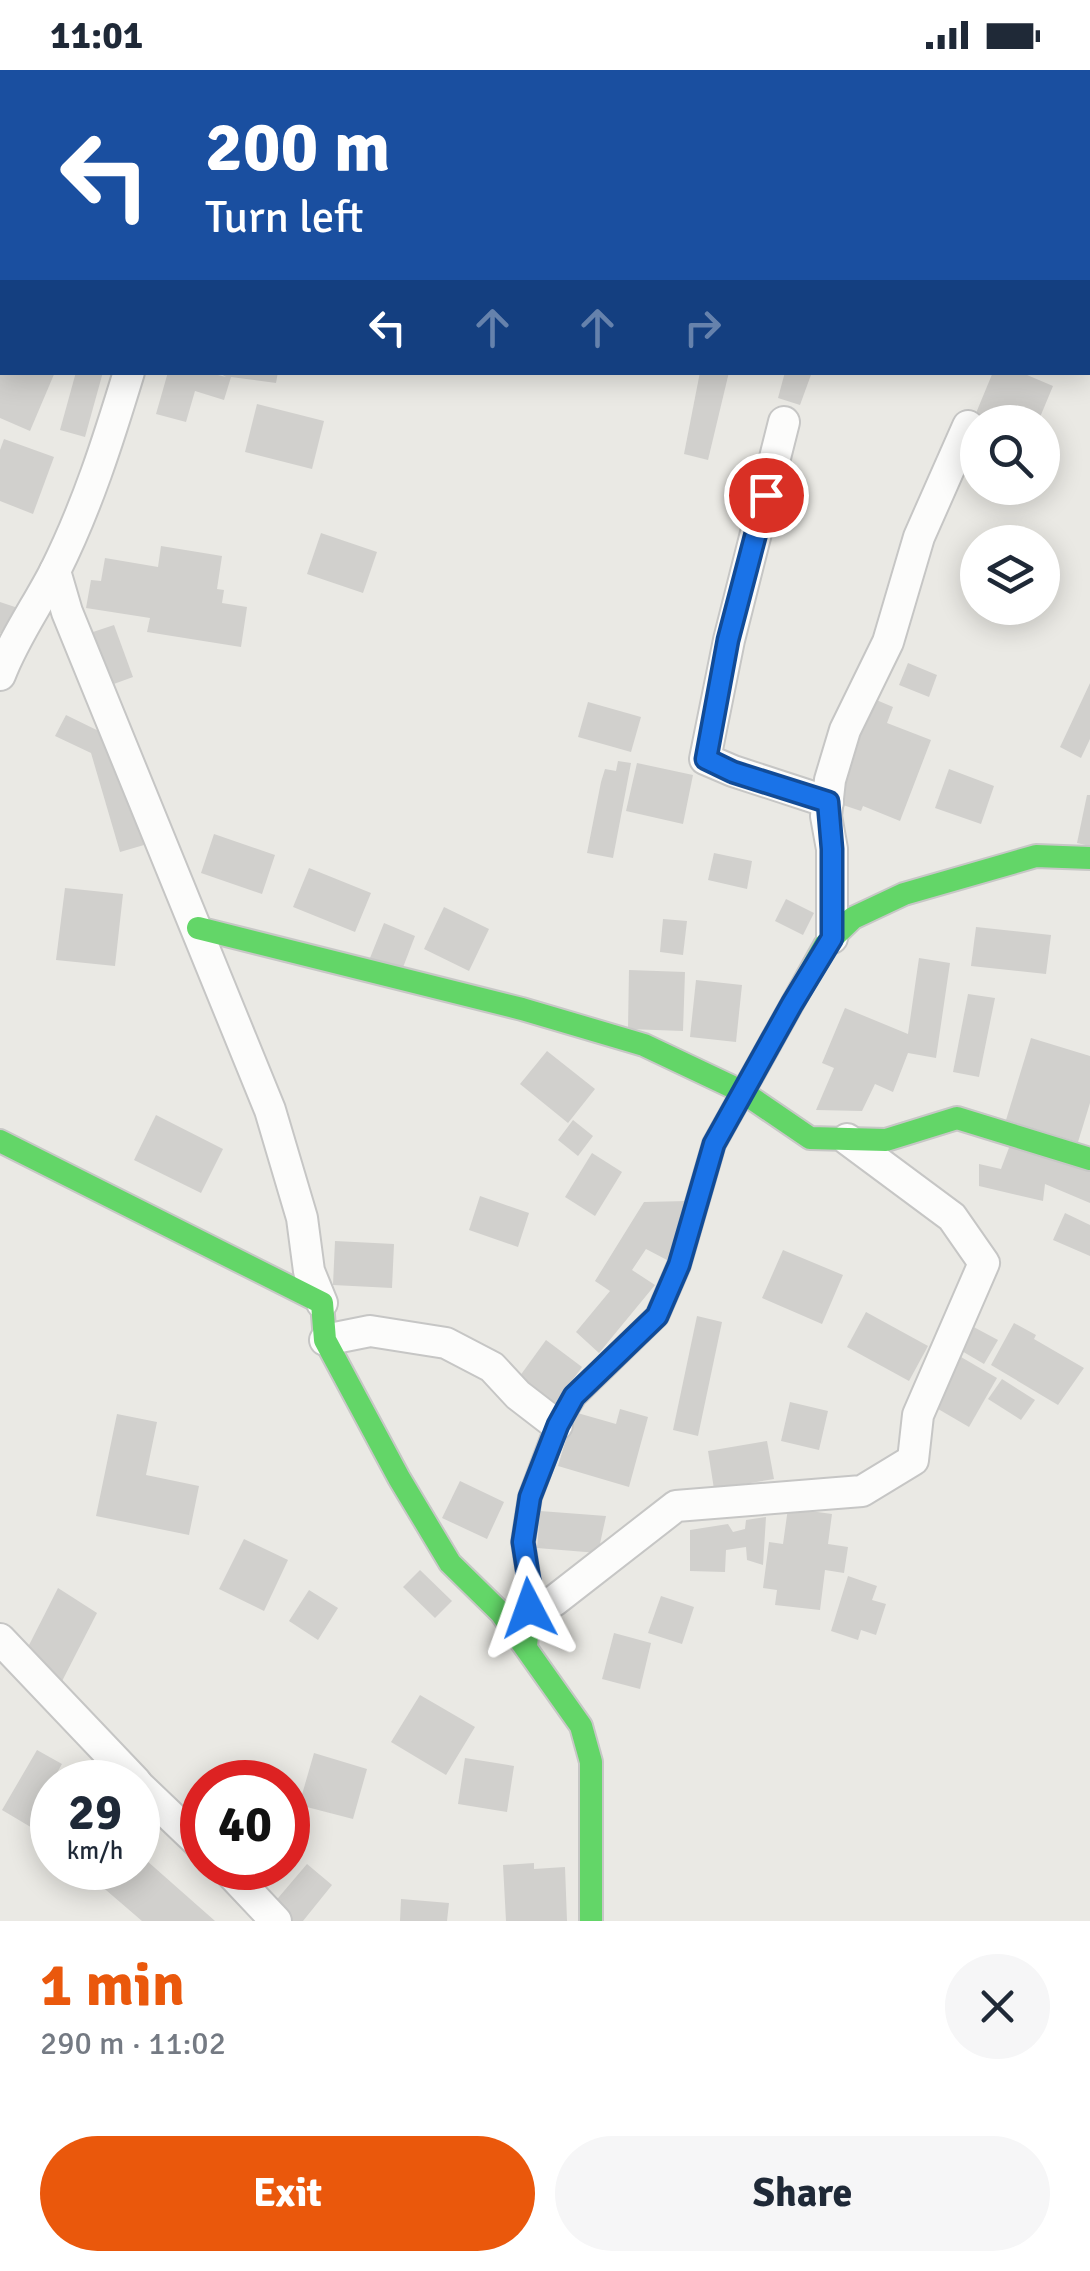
<!DOCTYPE html>
<html lang="en">
<head>
<meta charset="utf-8">
<style>
	body { margin:0; font-family:Signika,sans-serif; background:#f6f6f7; color:#1f2937; height:100vh; display:flex; flex-direction:column; font-size:38px; white-space:nowrap }
	* { box-sizing:border-box; margin:0 }
	p { font-size:32px; color:#747a83 }
	.icon { flex:none; width:55px; height:55px; fill:none; stroke:currentColor; stroke-width:2; stroke-linecap:round; stroke-linejoin:round }
	.map { position:relative; height:1851px; overflow:hidden }
	.details { display:flex; flex-direction:column; background:#fff; flex:1 }
	.details>* { flex:none }
	.banner { position:absolute; left:0px; top:0px; width:1090px; height:305px; box-shadow:0 5px 25px #0003; background:#1a4fa0; color:#fff; overflow:hidden }
	.fabs { position:absolute; left:960px; top:335px; display:grid; gap:20px }
	.fabs a { display:grid; place-items:center; width:100px; height:100px; border-radius:50%; background:#fff; box-shadow:0 5px 25px #0003; font-size:50px }
	.speed { position:absolute; left:30px; top:1690px; display:flex; gap:20px; font-size:50px; font-weight:700; text-align:center }
	.speed>* { display:grid; place-content:center; width:130px; height:130px; border-radius:50%; background:#fff; box-shadow:0 5px 25px #0003; line-height:1 }
	.speed small { font-size:25px; font-weight:400 }
	.speed .limit { border:15px solid #d22; background:#fff; color:#111 }
	.pin { position:absolute; display:grid; place-items:center; width:85px; height:85px; color:#fff; margin:-42px; border:5px solid #fff; border-radius:50%; box-shadow:0 2px 10px #0007 }
	.me { position:absolute; width:110px; margin:-55px; rotate:356deg; stroke-linejoin:round; filter:drop-shadow(0 0 8px #0008) }
	.turn { display:flex; align-items:center; gap:35px; height:210px; padding:0 40px; font-size:45px }
	.turn .icon { width:130px; height:130px; stroke-width:2.5 }
	.turn b { display:block; font-size:70px; line-height:85px }
	.lanes { display:flex; align-items:center; height:95px; padding:0 40px; background:#0003; justify-content:center; gap:50px; direction:ltr }
	.lanes .off { opacity:.35 }
	.round { display:grid; place-items:center; flex:none; width:105px; height:105px; border-radius:52px; background:#f6f6f7 }
	.headline { display:flex; align-items:center; justify-content:space-between; height:170px; padding:0 40px }
	h1 { font-size:60px; font-weight:700; line-height:75px; color:#ea580c }
	.cta { display:flex; gap:20px; margin-top:auto; padding:20px 40px }
	.cta a { flex:1; height:115px; border-radius:60px; background:#ea580c; color:#fff; font-size:40px; font-weight:700; line-height:115px; text-align:center }
	.cta a+a { background:#f6f6f7; color:#1f2937 }
	.status { display:flex; justify-content:space-between; align-items:center; height:70px; padding:0 50px; background:#fff; direction:ltr }
	.status svg { height:28px; fill:currentColor }
	.map>svg:first-child { display:block }
</style>
</head>
<body>
<div class="status"><b>11:01</b><svg viewBox="0 0 49 12"><path d="M0 12V9h3v3zM5 12V6h3v6zM10 12V3h3v9zM15 12V0h3v12zM26 1h20v11H26zM47 4h2v5h-2z"/></svg></div>
<div class="map">
<svg width="1090" height="1851" viewBox="0 0 1090 1851">
	<rect width="100%" height="100%" fill="#eae9e4"/>
	<g fill="#d1d0cd">
		<polygon points="0,302 55,302 30,361 0,348"/>
		<polygon points="76,302 103,302 85,367 60,360"/>
		<polygon points="168,302 206,302 226,307 218,302 278,302 276,313 231,307 224,330 195,321 186,352 156,344"/>
		<polygon points="700,302 729,302 708,390 684,384"/>
		<polygon points="785,302 812,302 800,335 778,328"/>
		<polygon points="993,302 1020,302 1053,316 1038,352 978,352 969,360"/>
		<polygon points="257,334 324,351 312,399 245,382"/>
		<polygon points="4,369 54,387 33,444 0,431 0,380"/>
		<polygon points="321,463 377,482 363,523 307,504"/>
		<polygon points="161,476 222,486 217,519 224,520 222,533 247,537 241,577 147,562 150,548 86,538 91,510 101,511 105,488 158,497"/>
		<polygon points="0,532 18,538 8,566 0,563"/>
		<polygon points="114,555 133,607 111,615 93,562"/>
		<polygon points="908,593 937,605 929,627 899,615"/>
		<polygon points="1090,613 1090,669 1081,688 1060,677"/>
		<polygon points="874,629 893,637 887,653 931,670 900,751 863,736 861,741 834,732"/>
		<polygon points="588,632 641,647 631,682 578,667"/>
		<polygon points="66,645 113,668 144,775 120,782 91,683 55,666"/>
		<polygon points="618,691 631,693 613,788 587,783 601,712 605,699 616,701"/>
		<polygon points="637,693 693,705 683,754 626,741"/>
		<polygon points="949,699 994,716 981,754 935,738"/>
		<polygon points="1087,725 1090,725 1090,776 1077,773"/>
		<polygon points="214,764 275,785 262,824 201,803"/>
		<polygon points="714,783 752,791 747,819 708,810"/>
		<polygon points="309,798 371,823 355,862 293,837"/>
		<polygon points="65,818 123,824 115,896 56,890"/>
		<polygon points="786,829 814,843 803,865 775,851"/>
		<polygon points="444,837 489,859 469,901 424,879"/>
		<polygon points="663,849 687,851 683,885 660,882"/>
		<polygon points="384,853 415,866 402,900 370,888"/>
		<polygon points="976,857 1051,865 1046,904 971,896"/>
		<polygon points="919,888 950,893 936,988 908,983 893,1022 875,1014 862,1041 816,1040 834,998 822,993 845,938 908,964"/>
		<polygon points="629,900 685,902 683,961 628,959"/>
		<polygon points="696,910 742,915 736,972 690,967"/>
		<polygon points="968,924 995,928 979,1007 953,1002"/>
		<polygon points="1031,968 1090,986 1090,1033 1078,1072 1006,1050"/>
		<polygon points="547,981 595,1019 568,1053 520,1014"/>
		<polygon points="156,1045 223,1079 201,1123 134,1090"/>
		<polygon points="573,1050 593,1066 578,1086 558,1070"/>
		<polygon points="1010,1075 1090,1102 1090,1133 1045,1114 1043,1131 979,1116 979,1094 1001,1099"/>
		<polygon points="592,1083 622,1102 595,1146 565,1127"/>
		<polygon points="480,1126 529,1143 518,1177 469,1160"/>
		<polygon points="687,1131 667,1190 646,1179 632,1200 655,1215 599,1283 576,1262 610,1221 595,1211 644,1132"/>
		<polygon points="1065,1143 1090,1155 1090,1186 1053,1170"/>
		<polygon points="335,1171 394,1174 392,1218 333,1215"/>
		<polygon points="783,1180 843,1205 822,1254 762,1228"/>
		<polygon points="866,1242 928,1276 909,1311 847,1277"/>
		<polygon points="697,1246 722,1252 698,1366 673,1360"/>
		<polygon points="1014,1253 1036,1265 1034,1269 1084,1298 1058,1335 991,1295"/>
		<polygon points="968,1254 998,1270 984,1294 955,1277"/>
		<polygon points="546,1270 582,1297 553,1337 517,1310"/>
		<polygon points="961,1287 997,1308 969,1357 933,1336"/>
		<polygon points="1002,1309 1035,1330 1021,1350 988,1329"/>
		<polygon points="790,1332 828,1341 819,1380 781,1371"/>
		<polygon points="620,1339 648,1347 629,1417 558,1396 574,1342 616,1354"/>
		<polygon points="117,1344 157,1352 146,1405 199,1416 189,1465 96,1446"/>
		<polygon points="767,1371 774,1409 714,1419 708,1381"/>
		<polygon points="460,1411 504,1432 487,1469 442,1448"/>
		<polygon points="788,1438 832,1444 828,1474 848,1477 844,1503 825,1500 820,1540 775,1535 777,1520 763,1518 769,1472 783,1474"/>
		<polygon points="540,1441 606,1446 598,1483 537,1478"/>
		<polygon points="766,1447 763,1495 747,1490 746,1477 726,1480 725,1502 690,1501 690,1460 728,1454 733,1462 745,1459 746,1450"/>
		<polygon points="244,1469 288,1490 264,1541 219,1519"/>
		<polygon points="420,1500 452,1531 435,1548 403,1517"/>
		<polygon points="848,1506 877,1516 872,1530 886,1534 876,1565 861,1560 858,1570 831,1561"/>
		<polygon points="58,1518 97,1543 59,1617 25,1583"/>
		<polygon points="309,1520 338,1538 318,1570 289,1551"/>
		<polygon points="661,1526 694,1537 682,1574 648,1563"/>
		<polygon points="614,1563 651,1573 640,1619 602,1609"/>
		<polygon points="420,1625 475,1657 446,1705 391,1672"/>
		<polygon points="37,1680 62,1694 49,1717 52,1719 52,1728 34,1759 2,1740"/>
		<polygon points="314,1683 367,1699 353,1749 299,1735"/>
		<polygon points="465,1688 514,1696 507,1742 458,1734"/>
		<polygon points="138,1783 215,1851 142,1851 99,1814 113,1798 138,1798"/>
		<polygon points="534,1793 534,1799 565,1797 567,1851 506,1851 503,1795"/>
		<polygon points="307,1794 332,1815 303,1851 293,1851 273,1834"/>
		<polygon points="401,1829 449,1833 447,1851 400,1851"/>
	</g>
	<g fill="none" stroke-linecap="round" stroke-linejoin="round">
		<defs>
			<g id="street">
				<polyline points="235,2 236,0"/>
				<polyline points="784,352 729,570 705,689 733,701 828,732"/>
				<polyline points="55,501 67,542 270,1040 302,1148 309,1201 322,1233"/>
				<path d="M0,605C14,568 37,536 55,501C87,437 108,371 129,302"/>
				<polyline points="832,868 832,779 826,746 830,710 845,660 888,572 919,467 968,356"/>
				<polyline points="325,1270 370,1261 446,1273 492,1297 518,1325 557,1355"/>
				<polyline points="529,1539 554,1531 676,1436 862,1421 913,1390 918,1345 984,1193 952,1147 847,1069"/>
				<polyline points="0,1569 136,1712"/>
				<polyline points="138,1715 202,1776"/>
				<polyline points="226,1798 276,1851"/>
			</g>
			<g id="fast">
				<polyline points="198,858 522,939 644,975 741,1021 810,1068 886,1070 957,1048 1090,1089"/>
				<polyline points="0,1071 322,1233 325,1270 399,1408 450,1493 501,1543 581,1656 591,1692 591,1851"/>
				<polyline points="526,1576 531,1523 523,1472 530,1427 557,1355 575,1326 657,1246 679,1195 714,1074 825,875 853,848 904,824 1036,786 1090,788"/>
			</g>
		</defs>
		<use href="#street" stroke="#c6c6c5" stroke-width="34"/>
		<use href="#fast" stroke="#c7c7c6" stroke-width="26"/>
		<use href="#street" stroke="#fcfcfb" stroke-width="30"/>
		<use href="#fast" stroke="#63d668" stroke-width="22"/>
	</g>
	<g fill="none" stroke-linecap="round" stroke-linejoin="round">
		<defs>
			<polyline id="route" points="529,1538 531,1523 523,1472 530,1427 558,1355 574,1326 657,1246 679,1195 714,1074 792,934 832,868 832,779 828,732 733,702 706,689 728,570 766,425"/>
		</defs>
		<use href="#route" stroke="#114b97" stroke-width="25"/>
		<use href="#route" stroke="#1a73e8" stroke-width="18"/>
	</g>
</svg>
<div class="fabs">
<a><svg class="icon" aria-label="search" viewBox="0 0 24 24"><circle cx="10" cy="10" r="6"/><path d="M15 15l6 6"/></svg></a>
<a><svg class="icon" aria-label="layers" viewBox="0 0 24 24"><path d="M12 4l9 5-9 5-9-5zM3 14l9 5 9-5"/></svg></a>
</div>
<div class="speed"><div>29<small>km/h</small></div><div class="limit">40</div></div>
<div class="pin" style="left:766px;top:425px;background:#d93025"><svg class="icon" aria-label="arrive" viewBox="0 0 24 24"><path d="M6 21V4h12l-3 4 3 4H6"/></svg></div>
<svg class="me" style="left:529px;top:1538px" viewBox="-20 -20 40 40"><path d="M0-17L14 15 0 8-14 15z" fill="#1a73e8" stroke="#fff" stroke-width="4"/></svg>
<div class="banner">
<div class="turn"><svg class="icon" aria-label="left" viewBox="0 0 24 24"><path d="M17 20v-9H6M10 6l-5 5 5 5"/></svg><div><b>200 m</b>Turn left</div></div>
<div class="lanes"><svg class="icon" aria-label="left" viewBox="0 0 24 24"><path d="M17 20v-9H6M10 6l-5 5 5 5"/></svg><svg class="icon off" aria-label="ahead" viewBox="0 0 24 24"><path d="M12 20V5M6 11l6-6 6 6"/></svg><svg class="icon off" aria-label="ahead" viewBox="0 0 24 24"><path d="M12 20V5M6 11l6-6 6 6"/></svg><svg class="icon off" aria-label="right" viewBox="0 0 24 24"><path d="M7 20v-9h11M14 6l5 5-5 5"/></svg></div>
</div>
</div>
<section class="details">
<div class="headline"><div><h1>1 min</h1><p>290 m · 11:02</p></div><a class="round"><svg class="icon" aria-label="close" viewBox="0 0 24 24"><path d="M6 6l12 12M18 6L6 18"/></svg></a></div>
<div class="cta"><a>Exit</a><a>Share</a></div>
</section>
</body>
</html>
